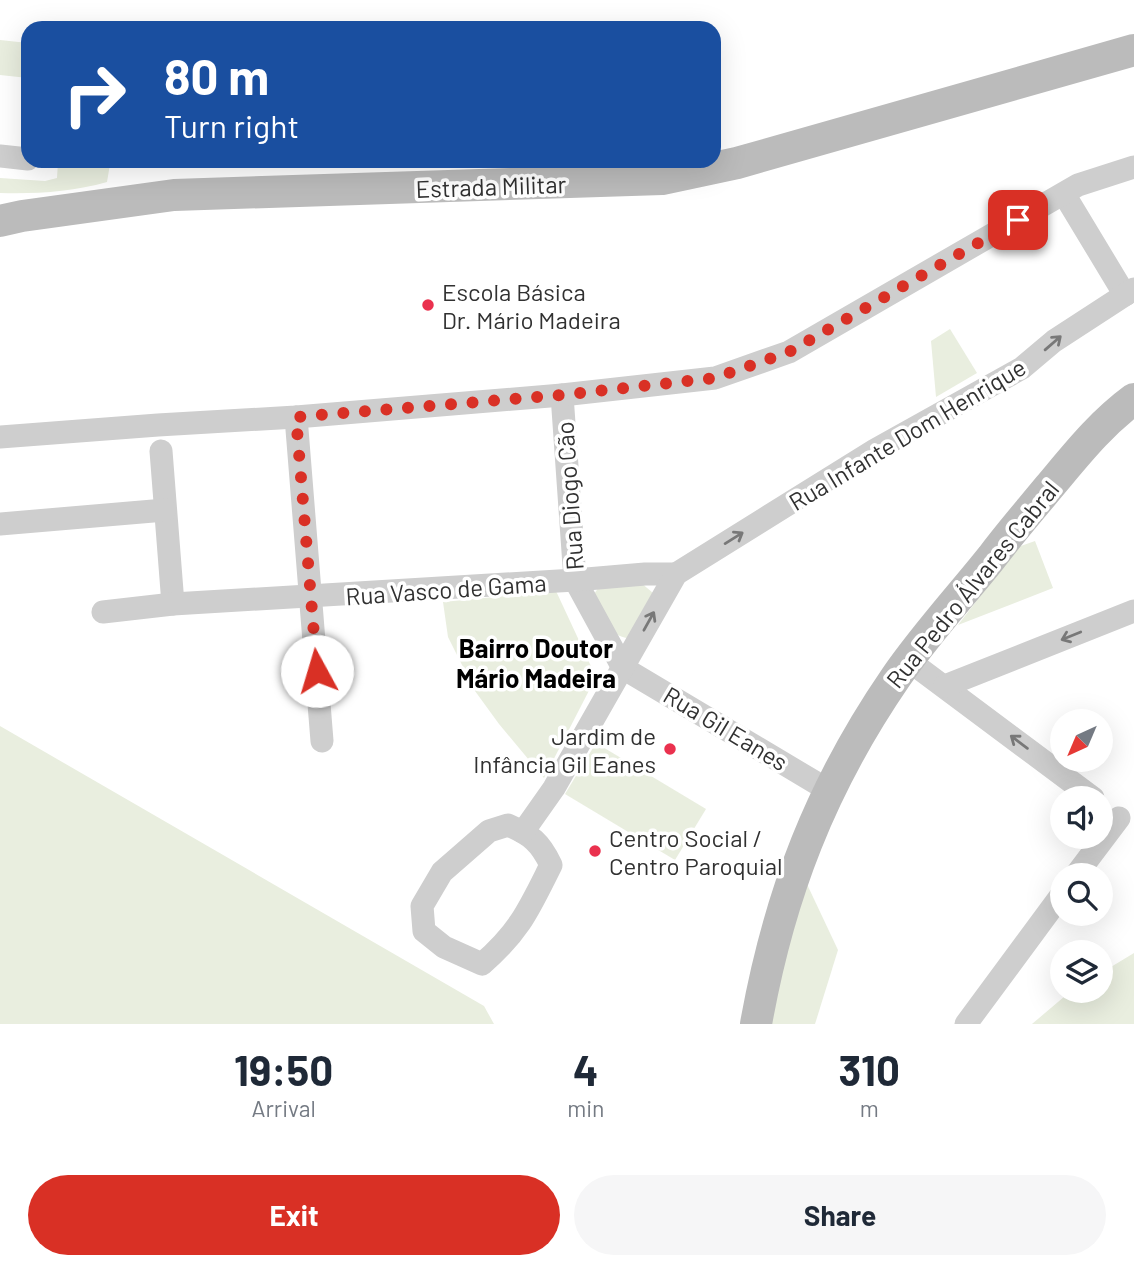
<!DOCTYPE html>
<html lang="en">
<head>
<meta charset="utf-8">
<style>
	body { margin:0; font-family:Barlow,sans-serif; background:#f6f6f7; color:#1f2937; height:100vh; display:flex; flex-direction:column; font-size:26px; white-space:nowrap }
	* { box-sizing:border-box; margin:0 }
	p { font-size:23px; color:#747a83 }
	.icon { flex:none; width:38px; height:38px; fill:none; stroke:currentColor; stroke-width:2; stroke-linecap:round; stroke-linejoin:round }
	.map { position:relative; height:1024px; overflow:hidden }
	.side { display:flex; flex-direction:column; background:#fff; flex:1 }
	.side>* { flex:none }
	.banner { position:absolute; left:21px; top:21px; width:700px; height:147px; border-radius:21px; box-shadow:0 7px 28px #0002; background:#1a4fa0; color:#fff; overflow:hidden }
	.needle { width:46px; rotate:224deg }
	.buttons { position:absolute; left:1050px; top:709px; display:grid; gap:14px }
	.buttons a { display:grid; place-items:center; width:63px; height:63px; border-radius:50%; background:#fff; box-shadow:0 7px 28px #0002; font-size:35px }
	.pin { position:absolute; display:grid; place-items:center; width:60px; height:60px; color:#fff; margin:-30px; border-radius:14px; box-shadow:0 4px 10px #0006 }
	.me { position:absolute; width:77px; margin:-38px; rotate:354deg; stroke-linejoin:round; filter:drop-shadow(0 0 5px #0008) }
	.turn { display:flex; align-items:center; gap:24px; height:147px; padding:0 28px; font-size:32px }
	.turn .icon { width:91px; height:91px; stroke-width:2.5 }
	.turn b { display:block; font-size:49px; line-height:60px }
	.eta { display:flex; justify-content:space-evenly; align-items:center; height:119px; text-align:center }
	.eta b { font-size:42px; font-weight:700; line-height:49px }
	.action { display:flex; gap:14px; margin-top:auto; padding:14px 28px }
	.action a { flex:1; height:80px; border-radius:42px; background:#d93025; color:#fff; font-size:28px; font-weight:700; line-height:80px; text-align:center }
	.action a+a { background:#f6f6f7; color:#1f2937 }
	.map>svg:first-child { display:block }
</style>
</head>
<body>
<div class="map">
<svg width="1134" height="1024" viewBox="0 0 1134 1024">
	<rect width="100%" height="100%" fill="#fff"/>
	<g fill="#e9eedf">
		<polygon points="0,40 28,43 28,78 0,75"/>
		<path d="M58,162L110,164L107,182C72,192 36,194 0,193V178L45,181L57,178Z"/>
		<polygon points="950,329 977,373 936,397 931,341"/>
		<polygon points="1035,541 1053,588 958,625 1018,547"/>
		<path d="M640,582L653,593L629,638C609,638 602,611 594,594L599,587Z"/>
		<polygon points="556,591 596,677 544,778 499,724 475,691 448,637 443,602"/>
		<polygon points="0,726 484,1006 494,1024 0,1024"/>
		<polygon points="596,743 706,809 675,860 565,794"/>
		<polygon points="805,880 838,950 815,1024 769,1024"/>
		<polygon points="1134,953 1134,1024 1032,1024 1071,991 1101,990 1101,973"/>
	</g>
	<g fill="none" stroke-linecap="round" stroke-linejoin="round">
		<g stroke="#cecece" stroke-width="23">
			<polyline points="0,156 28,159"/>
			<polyline points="1064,194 1125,295"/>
			<polyline points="562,395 575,580 623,668"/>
			<polyline points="296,417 322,741"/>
			<polyline points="0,437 158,425 296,417 562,395 715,378 789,352 1078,185 1134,167"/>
			<polyline points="161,451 173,604"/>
			<polyline points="0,524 165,510"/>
			<polyline points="103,612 173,604 575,580 645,574 676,574"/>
			<polyline points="908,660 1093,798"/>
			<polyline points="623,668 828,790"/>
			<polyline points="945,686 1134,611"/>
			<path d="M508,825C531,835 540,842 551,865C529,909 520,931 482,964L444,947L424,931L422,906L442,872L489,831Z"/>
			<polyline points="523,832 554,788 676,574 875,450 1022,368 1054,341 1134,289"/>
			<polyline points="1076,875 1119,818"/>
			<polyline points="966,1024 1062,894"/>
		</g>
		<g stroke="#bbb" stroke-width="32">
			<polyline points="0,221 22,216 174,195 662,179 737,163 1134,50"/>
			<path d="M756,1024C779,895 821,786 896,677C925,635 960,597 992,557C1010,533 1030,510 1049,487C1076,455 1100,424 1134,399"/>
		</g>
	</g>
	<circle fill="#a3b094" cx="583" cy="680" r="8"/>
	<defs><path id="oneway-shaft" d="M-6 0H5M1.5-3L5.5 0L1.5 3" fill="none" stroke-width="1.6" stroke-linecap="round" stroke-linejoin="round" transform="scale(1.75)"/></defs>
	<g stroke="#787878">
		<use href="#oneway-shaft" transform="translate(1053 343) rotate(-41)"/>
		<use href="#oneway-shaft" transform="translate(734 538) rotate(-32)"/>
		<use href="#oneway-shaft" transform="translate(649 621) rotate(-61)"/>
		<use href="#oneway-shaft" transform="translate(1071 636) rotate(158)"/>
		<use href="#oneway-shaft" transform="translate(1019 742) rotate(-143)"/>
	</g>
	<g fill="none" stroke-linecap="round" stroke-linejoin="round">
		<polyline stroke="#d93025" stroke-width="12" stroke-dasharray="0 21.6" points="317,671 296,417 562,395 715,378 789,352 1018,220"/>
	</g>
	<g fill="#ea314e" stroke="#fff" stroke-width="2.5">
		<circle cx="428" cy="305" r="7"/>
		<circle cx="670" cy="749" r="7"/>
		<circle cx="595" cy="851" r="7"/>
	</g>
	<g text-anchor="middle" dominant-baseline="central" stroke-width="7" stroke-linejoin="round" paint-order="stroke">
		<g font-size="24" fill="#313131" stroke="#fff">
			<text transform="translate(491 186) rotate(-2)">Estrada Militar</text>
			<text transform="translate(907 434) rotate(-31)">Rua Infante Dom Henrique</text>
			<text transform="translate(569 496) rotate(-94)">Rua Diogo Cão</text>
			<text transform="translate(972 584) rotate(-51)">Rua Pedro Álvares Cabral</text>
			<text transform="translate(446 589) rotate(-4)">Rua Vasco de Gama</text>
			<text transform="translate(726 728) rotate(31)">Rua Gil Eanes</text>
		</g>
		<g font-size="24" fill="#313131" stroke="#fff" text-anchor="start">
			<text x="442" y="291">Escola Básica<tspan x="442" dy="28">Dr. Mário Madeira</tspan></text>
			<text x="656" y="735" text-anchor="end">Jardim de<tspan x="656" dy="28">Infância Gil Eanes</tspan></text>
			<text x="609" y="837">Centro Social /<tspan x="609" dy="28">Centro Paroquial</tspan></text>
		</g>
		<g font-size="26" font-weight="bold" fill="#000" stroke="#fff">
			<text x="536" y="647">Bairro Doutor<tspan x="536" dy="30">Mário Madeira</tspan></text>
		</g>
	</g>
</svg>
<div class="buttons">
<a><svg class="needle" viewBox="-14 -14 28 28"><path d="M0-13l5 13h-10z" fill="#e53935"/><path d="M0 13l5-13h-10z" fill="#747a83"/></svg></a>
<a><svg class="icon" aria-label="sound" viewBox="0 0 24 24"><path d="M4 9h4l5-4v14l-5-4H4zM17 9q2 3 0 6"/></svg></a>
<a><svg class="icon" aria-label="search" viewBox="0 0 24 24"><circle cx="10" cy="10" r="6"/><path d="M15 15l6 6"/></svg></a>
<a><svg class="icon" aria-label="layers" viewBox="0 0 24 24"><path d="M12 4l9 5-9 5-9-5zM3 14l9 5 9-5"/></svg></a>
</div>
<div class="pin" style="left:1018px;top:220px;background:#d93025"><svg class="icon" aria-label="arrive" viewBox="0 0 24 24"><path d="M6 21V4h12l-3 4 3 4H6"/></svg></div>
<svg class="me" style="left:317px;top:671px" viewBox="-20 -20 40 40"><circle r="19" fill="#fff"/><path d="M0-13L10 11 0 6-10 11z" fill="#d93025"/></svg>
<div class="banner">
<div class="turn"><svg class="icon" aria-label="right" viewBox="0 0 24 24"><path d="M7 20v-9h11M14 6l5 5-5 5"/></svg><div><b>80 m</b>Turn right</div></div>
</div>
</div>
<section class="side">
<div class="eta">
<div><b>19:50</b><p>Arrival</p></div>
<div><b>4</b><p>min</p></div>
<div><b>310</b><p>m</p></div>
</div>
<div class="action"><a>Exit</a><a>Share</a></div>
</section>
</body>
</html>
